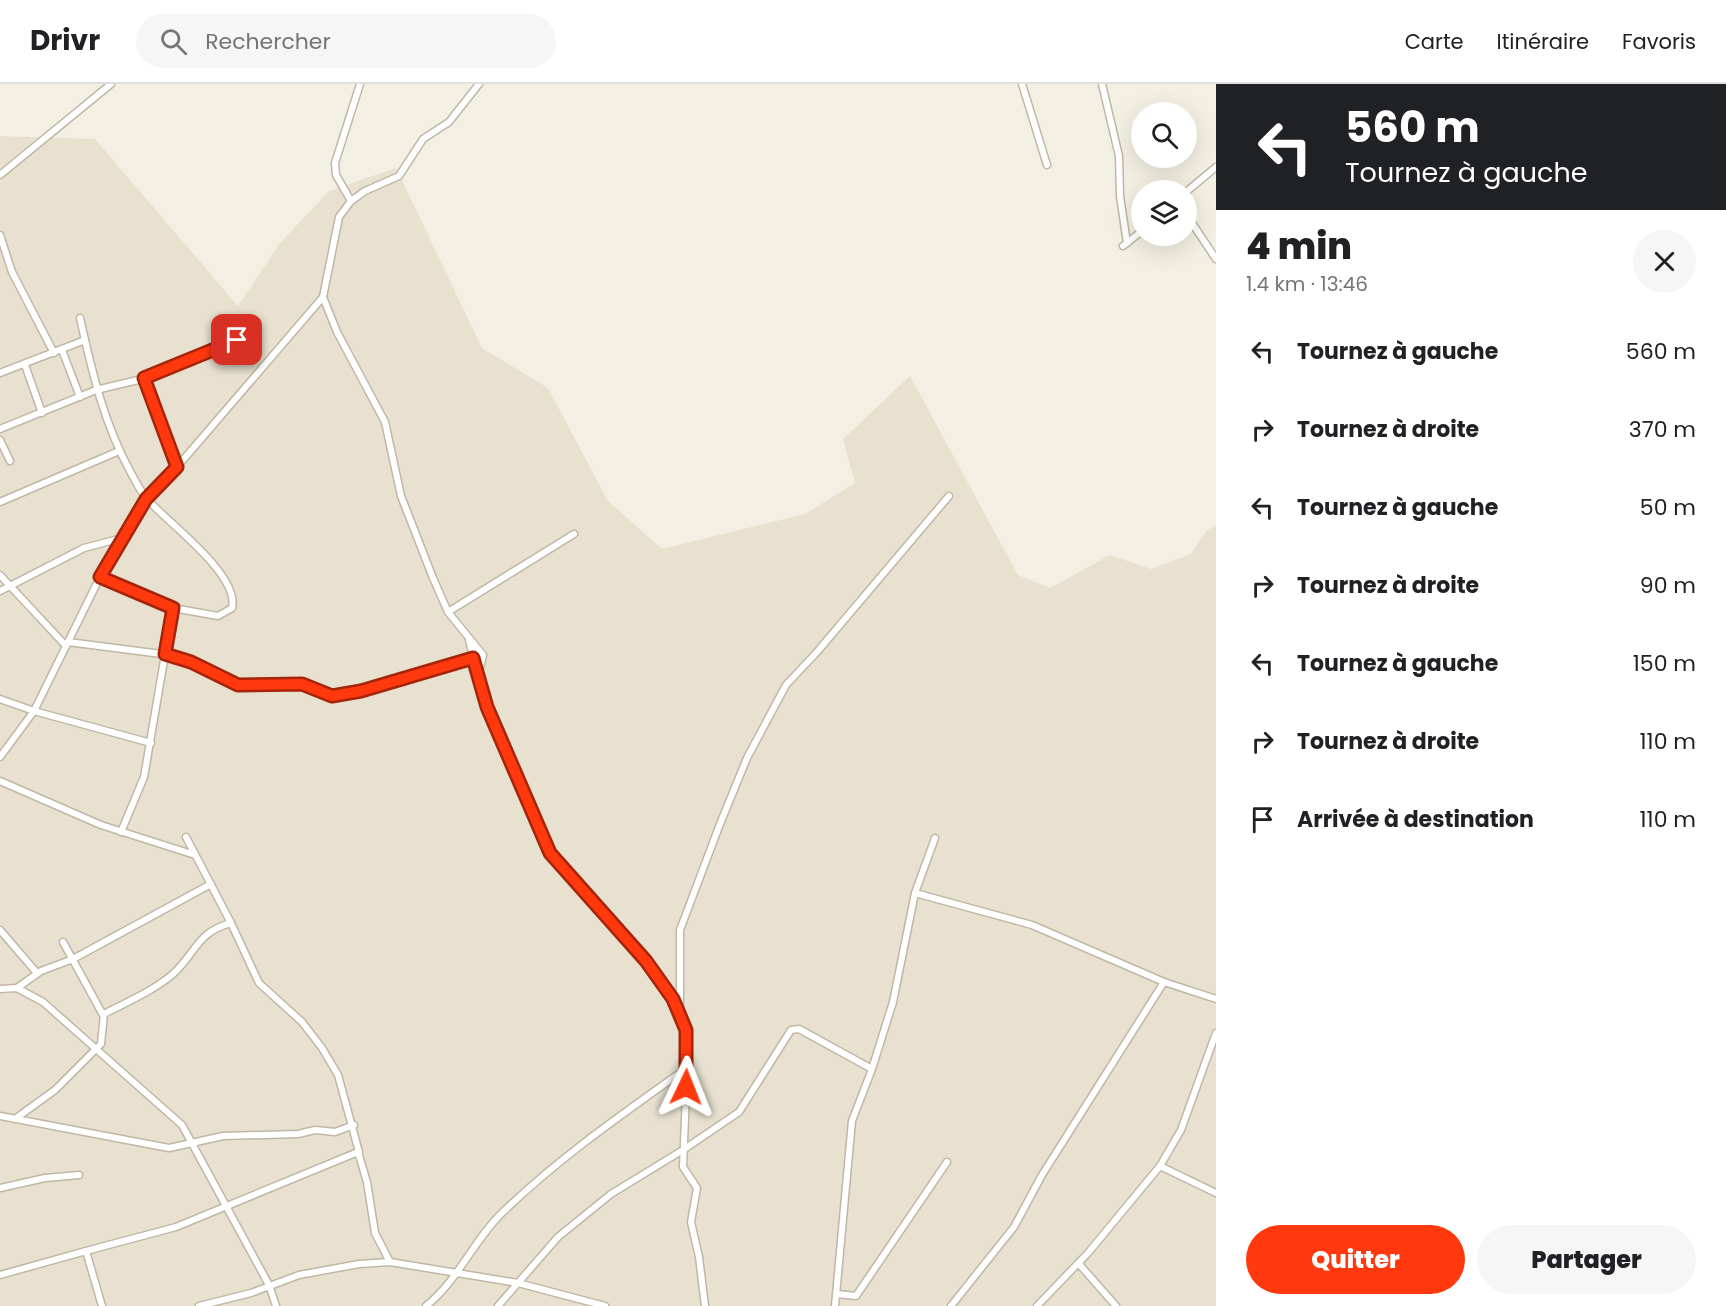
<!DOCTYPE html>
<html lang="fr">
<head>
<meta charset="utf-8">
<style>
	body { margin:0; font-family:Poppins,sans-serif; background:#f6f6f6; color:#202124; height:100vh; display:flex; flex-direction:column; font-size:22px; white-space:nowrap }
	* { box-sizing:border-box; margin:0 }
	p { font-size:20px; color:#757577 }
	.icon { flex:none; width:33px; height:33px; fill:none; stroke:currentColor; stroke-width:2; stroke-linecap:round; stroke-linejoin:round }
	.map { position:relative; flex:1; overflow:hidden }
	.details { display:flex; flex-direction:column; background:#fff; width:510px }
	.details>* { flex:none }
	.hud { background:#202124; color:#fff; overflow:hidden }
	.fabs { position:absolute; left:1131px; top:18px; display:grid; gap:12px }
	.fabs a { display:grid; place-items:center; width:66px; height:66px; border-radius:50%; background:#fff; box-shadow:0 6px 24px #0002; font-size:30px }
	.pin { position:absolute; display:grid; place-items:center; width:51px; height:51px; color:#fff; margin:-26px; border-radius:12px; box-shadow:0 3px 9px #0006 }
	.me { position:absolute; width:66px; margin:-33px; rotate:2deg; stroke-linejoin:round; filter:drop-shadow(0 0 4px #0008) }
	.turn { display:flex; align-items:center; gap:21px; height:126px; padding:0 30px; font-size:27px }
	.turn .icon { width:78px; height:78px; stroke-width:2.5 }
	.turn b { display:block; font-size:42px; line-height:51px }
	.round { display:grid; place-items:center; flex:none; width:63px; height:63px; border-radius:32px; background:#f6f6f6 }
	.headline { display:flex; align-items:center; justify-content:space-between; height:102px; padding:0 30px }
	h1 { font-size:36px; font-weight:800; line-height:45px }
	.cta { display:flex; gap:12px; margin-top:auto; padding:12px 30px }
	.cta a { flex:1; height:69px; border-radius:36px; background:#ff380e; color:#fff; font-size:24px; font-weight:800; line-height:69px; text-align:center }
	.cta a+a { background:#f6f6f6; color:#202124 }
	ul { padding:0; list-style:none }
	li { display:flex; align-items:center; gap:18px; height:78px; padding:0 30px }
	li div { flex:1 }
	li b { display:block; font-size:22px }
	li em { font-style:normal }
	header { display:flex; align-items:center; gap:36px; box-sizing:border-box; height:84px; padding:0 30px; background:#fff; border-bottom:2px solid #e0e0e0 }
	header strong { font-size:28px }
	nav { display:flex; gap:33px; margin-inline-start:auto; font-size:21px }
	.search { width:420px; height:54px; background:#f6f6f6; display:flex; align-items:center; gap:15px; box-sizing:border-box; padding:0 21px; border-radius:33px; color:#757577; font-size:22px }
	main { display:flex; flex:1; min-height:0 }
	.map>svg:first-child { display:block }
</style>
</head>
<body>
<header>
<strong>Drivr</strong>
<div class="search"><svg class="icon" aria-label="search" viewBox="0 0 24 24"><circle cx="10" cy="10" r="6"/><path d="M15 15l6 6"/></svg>Rechercher</div>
<nav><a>Carte</a><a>Itinéraire</a><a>Favoris</a></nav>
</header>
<main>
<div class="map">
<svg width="1216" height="1222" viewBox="0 0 1216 1222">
	<rect width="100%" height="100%" fill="#f3efe2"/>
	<polygon fill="#e8e1d0" points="0,52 95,55 238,222 280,159 329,107 396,84 482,264 548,304 608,417 662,465 805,430 855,399 843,355 910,292 1018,491 1050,504 1110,471 1151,485 1191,470 1206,447 1216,441 1216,1222 0,1222"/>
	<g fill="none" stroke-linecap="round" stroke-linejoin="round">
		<defs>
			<g id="minor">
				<polyline points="1022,0 1047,81"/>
				<polyline points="1102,0 1119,72 1120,112 1127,159"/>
				<polyline points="0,91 111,0"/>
				<polyline points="1186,108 1216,83"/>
				<polyline points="351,117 336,91 335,79 360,0"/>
				<polyline points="1186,130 1216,175"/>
				<polyline points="0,151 12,188 54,269"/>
				<polyline points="1123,162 1142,147"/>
				<polyline points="323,213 337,248 385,338 401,412 433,494 448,528 483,571 478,592 487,623 547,764 597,824 647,877 680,930 685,946 687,984 683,1083 697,1104 691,1138 699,1173 705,1222"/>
				<path d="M80,234C92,288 104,340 131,389C136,398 141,409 148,416C169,440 240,491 232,524L218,532L173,524L100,493"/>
				<polyline points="62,266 80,313"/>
				<polyline points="25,281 42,329"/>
				<polyline points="0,289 85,256"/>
				<polyline points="144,294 177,383"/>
				<polyline points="0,345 96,306 138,296 237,256"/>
				<polyline points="0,356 10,377"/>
				<polyline points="0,418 119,367"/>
				<polyline points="0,491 66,562"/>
				<polyline points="0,507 84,464 122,454"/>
				<polyline points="448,528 574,450"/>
				<polyline points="469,556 478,592"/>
				<polyline points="68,558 177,572 238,601 302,600 332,611 361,607 473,574"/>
				<polyline points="0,615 34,627 151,659"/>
				<polyline points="0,673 34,627 100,493 146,415 177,383 323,213 339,133 351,117 365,107 399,92 423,55 449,38 479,0"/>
				<polyline points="0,697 101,741 195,771"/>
				<polyline points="121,748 144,693 173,524"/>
				<polyline points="186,753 231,839 259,899 302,938 322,964 338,991 359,1068"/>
				<polyline points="915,809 1032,841 1164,898"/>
				<polyline points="0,846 37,889"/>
				<polyline points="63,858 103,931"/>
				<polyline points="17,904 41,887 73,875 211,800"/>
				<polyline points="0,905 17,904 43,918 182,1041 269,1201 276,1222"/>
				<polyline points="680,926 680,846 720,740 747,674 786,601 817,568 949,412"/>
				<polyline points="0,1032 169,1064 223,1052 298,1050 315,1046 335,1048 354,1041"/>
				<path d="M15,1035L55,1006L101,960L104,930C127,918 153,907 173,890C196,869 197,848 231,839"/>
				<polyline points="1160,1082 1216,1109"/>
				<polyline points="0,1104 45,1094 79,1091"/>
				<polyline points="86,1167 176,1143 358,1068 367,1098 375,1149 390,1178"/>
				<polyline points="1079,1180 1116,1222"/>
				<polyline points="0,1191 86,1167 102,1222"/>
				<polyline points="837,1210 856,1212 947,1078"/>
				<polyline points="199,1222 251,1209 299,1191 359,1180 390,1178 518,1199 605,1222"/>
				<path d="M426,1222C458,1197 474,1155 504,1127C560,1073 624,1029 687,984"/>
				<polyline points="498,1222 558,1153 611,1110 683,1066 739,1028 791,946 799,945 872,985"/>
				<polyline points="835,1222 852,1037 872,985 893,918 915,809 935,754"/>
				<polyline points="951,1222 1014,1143 1042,1091 1164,898 1216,915"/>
				<polyline points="1037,1222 1088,1169 1160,1082 1181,1046 1216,949"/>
			</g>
		</defs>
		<use href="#minor" stroke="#c0b7a4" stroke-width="9"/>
		<use href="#minor" stroke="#fff" stroke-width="6"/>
	</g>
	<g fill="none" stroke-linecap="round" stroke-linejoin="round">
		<defs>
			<polyline id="route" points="237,256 144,294 177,383 146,415 100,493 173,524 165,570 191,578 238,601 302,600 332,612 361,607 473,574 487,623 550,769 646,877 673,915 686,946 686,1003"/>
		</defs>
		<use href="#route" stroke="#a62409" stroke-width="15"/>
		<use href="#route" stroke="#ff380e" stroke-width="10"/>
	</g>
</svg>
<div class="fabs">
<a><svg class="icon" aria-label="search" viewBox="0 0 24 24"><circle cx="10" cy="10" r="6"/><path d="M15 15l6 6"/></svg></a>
<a><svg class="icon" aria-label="layers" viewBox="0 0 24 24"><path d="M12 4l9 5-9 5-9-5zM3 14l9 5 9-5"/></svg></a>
</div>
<div class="pin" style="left:237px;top:256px;background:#d93025"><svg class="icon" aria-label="arrive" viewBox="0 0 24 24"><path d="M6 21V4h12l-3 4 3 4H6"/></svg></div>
<svg class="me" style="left:686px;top:1003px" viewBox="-20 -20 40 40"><path d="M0-17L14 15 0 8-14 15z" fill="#ff380e" stroke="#fff" stroke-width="4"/></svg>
</div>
<section class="details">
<div class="hud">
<div class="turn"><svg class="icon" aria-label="left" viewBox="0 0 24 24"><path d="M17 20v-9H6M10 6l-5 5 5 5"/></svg><div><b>560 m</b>Tournez à gauche</div></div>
</div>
<div class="headline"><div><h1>4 min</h1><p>1.4 km · 13:46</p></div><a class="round"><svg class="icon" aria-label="close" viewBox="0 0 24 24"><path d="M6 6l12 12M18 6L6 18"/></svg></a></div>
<ul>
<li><svg class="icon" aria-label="left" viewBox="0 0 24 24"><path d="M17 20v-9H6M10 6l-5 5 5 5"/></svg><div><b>Tournez à gauche</b></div><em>560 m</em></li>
<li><svg class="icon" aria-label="right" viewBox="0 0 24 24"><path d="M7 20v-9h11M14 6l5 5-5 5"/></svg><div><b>Tournez à droite</b></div><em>370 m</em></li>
<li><svg class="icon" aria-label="left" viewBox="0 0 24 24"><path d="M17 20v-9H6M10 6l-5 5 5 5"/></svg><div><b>Tournez à gauche</b></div><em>50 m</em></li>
<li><svg class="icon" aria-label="right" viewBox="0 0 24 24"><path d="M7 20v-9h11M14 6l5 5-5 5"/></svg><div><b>Tournez à droite</b></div><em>90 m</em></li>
<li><svg class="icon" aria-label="left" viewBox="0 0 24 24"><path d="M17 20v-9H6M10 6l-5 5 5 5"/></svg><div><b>Tournez à gauche</b></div><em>150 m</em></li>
<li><svg class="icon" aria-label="right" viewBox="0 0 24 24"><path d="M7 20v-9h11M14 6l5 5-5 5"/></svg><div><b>Tournez à droite</b></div><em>110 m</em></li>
<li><svg class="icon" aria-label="arrive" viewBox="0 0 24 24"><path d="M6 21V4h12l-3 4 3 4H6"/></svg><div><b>Arrivée à destination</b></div><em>110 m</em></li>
</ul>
<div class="cta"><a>Quitter</a><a>Partager</a></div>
</section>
</main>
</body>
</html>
